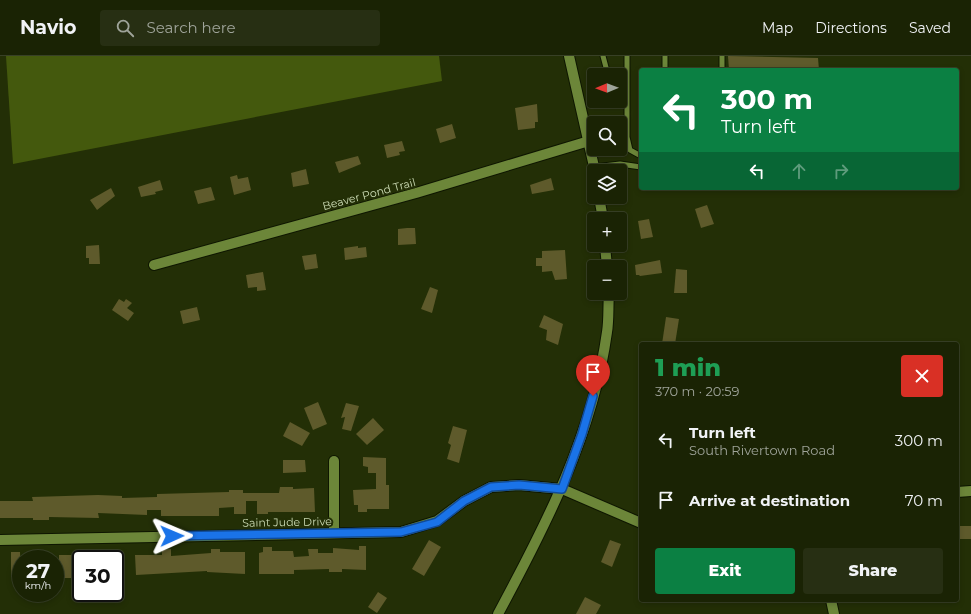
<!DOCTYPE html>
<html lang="en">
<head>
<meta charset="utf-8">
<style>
	body { margin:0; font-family:Montserrat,sans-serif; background:#272f13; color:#f1f3f6; height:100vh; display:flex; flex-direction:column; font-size:15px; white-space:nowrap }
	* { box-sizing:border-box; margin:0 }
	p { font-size:13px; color:#9fa49a }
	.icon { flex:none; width:22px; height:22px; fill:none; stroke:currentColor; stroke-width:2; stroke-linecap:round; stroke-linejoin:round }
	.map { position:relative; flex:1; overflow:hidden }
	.sheet { position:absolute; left:639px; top:286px; width:320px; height:260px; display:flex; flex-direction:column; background:#1a2304; border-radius:4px; box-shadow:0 2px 6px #0003,0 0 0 1px #384026 }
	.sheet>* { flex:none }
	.hud { position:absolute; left:639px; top:12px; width:320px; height:122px; border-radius:4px; box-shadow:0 2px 6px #0003,0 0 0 1px #384026; background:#0b8043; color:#fff; overflow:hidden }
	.needle { width:26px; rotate:269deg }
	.buttons { position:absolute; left:587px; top:12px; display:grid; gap:8px }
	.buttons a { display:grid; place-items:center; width:40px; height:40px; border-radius:4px; background:#1a2304; box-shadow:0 2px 6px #0003,0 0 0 1px #384026; font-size:20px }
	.speed { position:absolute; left:12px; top:494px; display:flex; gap:8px; font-size:20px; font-weight:700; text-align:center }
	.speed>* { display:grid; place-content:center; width:52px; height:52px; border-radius:50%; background:#1a2304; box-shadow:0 2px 6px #0003,0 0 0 1px #384026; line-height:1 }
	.speed small { font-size:10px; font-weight:400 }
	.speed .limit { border:2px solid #111; border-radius:6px; background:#fff; color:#111 }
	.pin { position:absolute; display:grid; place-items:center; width:34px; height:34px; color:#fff; margin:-41px -17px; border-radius:50% 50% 50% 0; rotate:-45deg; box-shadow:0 0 4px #0007 }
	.pin .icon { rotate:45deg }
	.me { position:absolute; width:44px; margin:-22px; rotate:89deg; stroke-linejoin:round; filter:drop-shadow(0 0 3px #0008) }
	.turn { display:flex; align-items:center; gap:14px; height:84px; padding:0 16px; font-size:18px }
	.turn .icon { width:52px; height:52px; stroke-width:2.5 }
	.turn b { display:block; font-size:28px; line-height:34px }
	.lanes { display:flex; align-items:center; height:38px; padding:0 16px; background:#0003; justify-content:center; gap:20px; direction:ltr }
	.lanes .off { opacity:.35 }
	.round { display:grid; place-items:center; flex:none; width:42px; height:42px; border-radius:4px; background:#272f13 }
	.overview { display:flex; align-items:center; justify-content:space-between; height:68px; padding:0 16px }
	h1 { font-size:24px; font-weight:800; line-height:30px; color:#1e9e55 }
	.cta { display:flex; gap:8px; margin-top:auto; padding:8px 16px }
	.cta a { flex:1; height:46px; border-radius:4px; background:#0b8043; color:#fff; font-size:16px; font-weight:800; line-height:46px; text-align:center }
	.cta a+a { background:#272f13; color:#f1f3f6 }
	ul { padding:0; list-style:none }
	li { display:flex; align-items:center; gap:12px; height:60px; padding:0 16px }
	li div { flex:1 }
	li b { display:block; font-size:15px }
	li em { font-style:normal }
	header { display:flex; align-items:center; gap:24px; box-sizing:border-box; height:56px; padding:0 20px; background:#1a2304; border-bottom:1px solid #384026 }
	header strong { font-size:19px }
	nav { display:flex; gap:22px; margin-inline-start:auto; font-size:14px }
	.search { width:280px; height:36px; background:#272f13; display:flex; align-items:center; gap:10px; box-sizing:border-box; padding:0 14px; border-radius:4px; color:#9fa49a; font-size:15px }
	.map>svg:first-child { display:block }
</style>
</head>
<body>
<header>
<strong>Navio</strong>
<div class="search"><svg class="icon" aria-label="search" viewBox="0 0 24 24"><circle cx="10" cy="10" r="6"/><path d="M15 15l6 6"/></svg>Search here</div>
<nav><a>Map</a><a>Directions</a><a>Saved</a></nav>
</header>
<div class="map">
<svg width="971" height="558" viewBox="0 0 971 558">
	<rect width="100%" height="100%" fill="#232f06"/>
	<polygon fill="#44590d" points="6,0 439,0 442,25 13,108"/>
	<g fill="#5e5a2b">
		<polygon points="728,0 818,2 819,14 729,14"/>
		<polygon points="537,48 538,66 535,66 535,72 518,74 515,52"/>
		<polygon points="452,68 456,82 440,87 436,73"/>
		<polygon points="402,85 405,95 399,96 400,99 387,102 384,89"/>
		<polygon points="358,100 361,108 339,117 335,106"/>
		<polygon points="306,113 309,128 293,131 291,117"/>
		<polygon points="237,119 238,123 248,121 251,134 234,139 230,121"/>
		<polygon points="551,122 554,134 532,138 530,129"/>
		<polygon points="160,124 163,134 155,136 156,138 141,141 138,131"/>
		<polygon points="211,131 215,144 198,148 194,135"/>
		<polygon points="111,132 115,140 97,154 90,144"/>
		<polygon points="707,149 714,168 701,172 695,153"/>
		<polygon points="649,163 653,181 641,183 638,165"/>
		<polygon points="407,172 415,172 416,188 398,189 398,173"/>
		<polygon points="99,189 100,208 89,208 89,202 86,202 86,190"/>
		<polygon points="358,190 358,192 366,191 367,201 345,204 344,192"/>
		<polygon points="565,194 567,223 555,224 552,215 542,216 542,210 536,210 536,202 542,202 542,195"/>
		<polygon points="316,198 318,212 305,214 302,200"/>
		<polygon points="660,204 662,217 640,220 639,219 636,219 635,209"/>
		<polygon points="676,213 687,214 687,237 674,237"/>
		<polygon points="263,216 266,234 257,235 257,231 248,232 246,219"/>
		<polygon points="430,231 438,234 432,257 421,253"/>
		<polygon points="119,243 124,246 126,243 132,247 127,252 134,257 128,265 112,254"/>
		<polygon points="197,251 200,264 183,268 180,255"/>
		<polygon points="544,259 563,268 558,289 546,284 547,274 539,271"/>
		<polygon points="666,261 679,263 675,288 662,288"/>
		<polygon points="318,346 327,368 313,374 304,352"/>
		<polygon points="346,347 359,350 351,375 342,373 345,361 341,362"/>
		<polygon points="373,362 384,374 367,389 356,378"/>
		<polygon points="290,366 310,377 302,390 283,380"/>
		<polygon points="453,370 467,374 459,407 447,403 451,389 448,387"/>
		<polygon points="363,401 386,402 386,429 389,429 389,453 367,453 367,456 358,456 358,449 354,449 353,434 376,433 376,417 368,417 368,411 363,410"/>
		<polygon points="283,404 305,404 306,416 283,417"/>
		<polygon points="280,431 293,431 293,433 314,432 315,456 268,456 268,458 257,458 257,445 246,445 246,458 234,458 234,451 219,452 219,460 161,460 161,454 147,454 147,459 98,457 99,462 49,461 49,464 33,464 33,462 0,462 0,445 33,445 32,441 98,439 122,440 122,442 157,441 157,438 229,436 229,434 243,434 243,437 279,437"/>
		<rect x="960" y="470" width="11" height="13"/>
		<polygon points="429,484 441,491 424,520 412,513"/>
		<polygon points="610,484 621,488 612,511 601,506"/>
		<polygon points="359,490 366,490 366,514 342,513 342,516 329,516 329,513 294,514 294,518 259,518 259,497 263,496 263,491 272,491 272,495 293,495 294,501 309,500 308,493 318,493 318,497 333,497 333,492 359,494"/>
		<polygon points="171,493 171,500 211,497 211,493 220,493 220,496 245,496 245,518 207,516 207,515 136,519 135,499 162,499 162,494"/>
		<polygon points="113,495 122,495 123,519 115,519"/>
		<polygon points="11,496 20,496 21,521 11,521"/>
		<rect x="59" y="499" width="16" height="23"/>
		<polygon points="378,536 387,542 377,557 368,551"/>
		<polygon points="585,541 601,549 596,558 576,558"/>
	</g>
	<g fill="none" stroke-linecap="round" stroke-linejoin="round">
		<defs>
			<g id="service">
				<polyline points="603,0 608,19"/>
				<polyline points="627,0 627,81 630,94 641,100"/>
				<polyline points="665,0 665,14"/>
				<polyline points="722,0 722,14"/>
				<polyline points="594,111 620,108 641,111"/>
			</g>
			<g id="minor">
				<polyline points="154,209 416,137 589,85"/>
				<polyline points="334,405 334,477"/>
				<polyline points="957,436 971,435"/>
				<polyline points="0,484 401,476 437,465 464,445 491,431 519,429 562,433 641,467"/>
				<polyline points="831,544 834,558"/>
			</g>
			<g id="secondary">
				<polyline points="569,0 595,115"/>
				<polyline points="599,141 603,163"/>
				<polyline points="605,189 607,211"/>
				<path d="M498,558C546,469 593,378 607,276C609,264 608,250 609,237"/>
			</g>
		</defs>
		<use href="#service" stroke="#0e1601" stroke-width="7"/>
		<use href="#minor" stroke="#0e1601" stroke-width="12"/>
		<use href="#secondary" stroke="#0e1601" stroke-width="12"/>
		<use href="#service" stroke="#6c8639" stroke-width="5"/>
		<use href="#minor" stroke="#6c8639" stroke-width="10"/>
		<use href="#secondary" stroke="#6c8639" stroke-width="10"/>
	</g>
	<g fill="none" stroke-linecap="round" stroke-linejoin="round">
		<defs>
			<polyline id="route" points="172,480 401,476 437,466 464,445 491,431 519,429 562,433 582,378 593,340"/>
		</defs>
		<use href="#route" stroke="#114b97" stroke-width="10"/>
		<use href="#route" stroke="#1a73e8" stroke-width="7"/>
	</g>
	<g text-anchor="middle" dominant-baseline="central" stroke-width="4" stroke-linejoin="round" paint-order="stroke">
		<g font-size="11" fill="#cad9b3" stroke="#232f06">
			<text transform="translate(369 138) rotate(-15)">Beaver Pond Trail</text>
			<text transform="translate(287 466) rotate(-1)">Saint Jude Drive</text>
		</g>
	</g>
</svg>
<div class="buttons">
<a><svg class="needle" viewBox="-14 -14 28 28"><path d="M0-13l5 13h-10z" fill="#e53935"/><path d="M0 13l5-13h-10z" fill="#9fa49a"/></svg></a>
<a><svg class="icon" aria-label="search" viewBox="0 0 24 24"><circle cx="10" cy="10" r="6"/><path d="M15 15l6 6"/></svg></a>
<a><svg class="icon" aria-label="layers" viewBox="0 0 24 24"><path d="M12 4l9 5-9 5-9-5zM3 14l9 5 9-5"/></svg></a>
<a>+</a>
<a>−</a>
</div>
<div class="speed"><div>27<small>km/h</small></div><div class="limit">30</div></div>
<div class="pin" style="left:593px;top:340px;background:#d93025"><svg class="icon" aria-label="arrive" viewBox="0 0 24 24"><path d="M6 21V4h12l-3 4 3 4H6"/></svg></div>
<svg class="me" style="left:172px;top:480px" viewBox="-20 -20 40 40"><path d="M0-17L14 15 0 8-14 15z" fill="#1a73e8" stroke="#fff" stroke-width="4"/></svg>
<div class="hud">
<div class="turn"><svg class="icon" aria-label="left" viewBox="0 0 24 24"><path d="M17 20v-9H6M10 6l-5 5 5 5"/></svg><div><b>300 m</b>Turn left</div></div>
<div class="lanes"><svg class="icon" aria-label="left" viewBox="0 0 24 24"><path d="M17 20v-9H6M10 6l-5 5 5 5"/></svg><svg class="icon off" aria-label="ahead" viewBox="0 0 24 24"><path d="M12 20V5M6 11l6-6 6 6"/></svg><svg class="icon off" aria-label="right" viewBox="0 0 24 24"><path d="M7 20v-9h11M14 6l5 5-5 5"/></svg></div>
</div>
<section class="sheet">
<div class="overview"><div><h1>1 min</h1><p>370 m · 20:59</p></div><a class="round" style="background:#d93025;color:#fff"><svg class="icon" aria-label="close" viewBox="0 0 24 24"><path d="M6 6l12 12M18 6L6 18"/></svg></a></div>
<ul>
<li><svg class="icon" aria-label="left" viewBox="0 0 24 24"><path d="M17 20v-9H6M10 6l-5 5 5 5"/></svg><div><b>Turn left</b><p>South Rivertown Road</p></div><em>300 m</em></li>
<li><svg class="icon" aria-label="arrive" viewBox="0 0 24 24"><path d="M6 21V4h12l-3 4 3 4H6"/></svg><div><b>Arrive at destination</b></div><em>70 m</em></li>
</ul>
<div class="cta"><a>Exit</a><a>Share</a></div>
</section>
</div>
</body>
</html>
